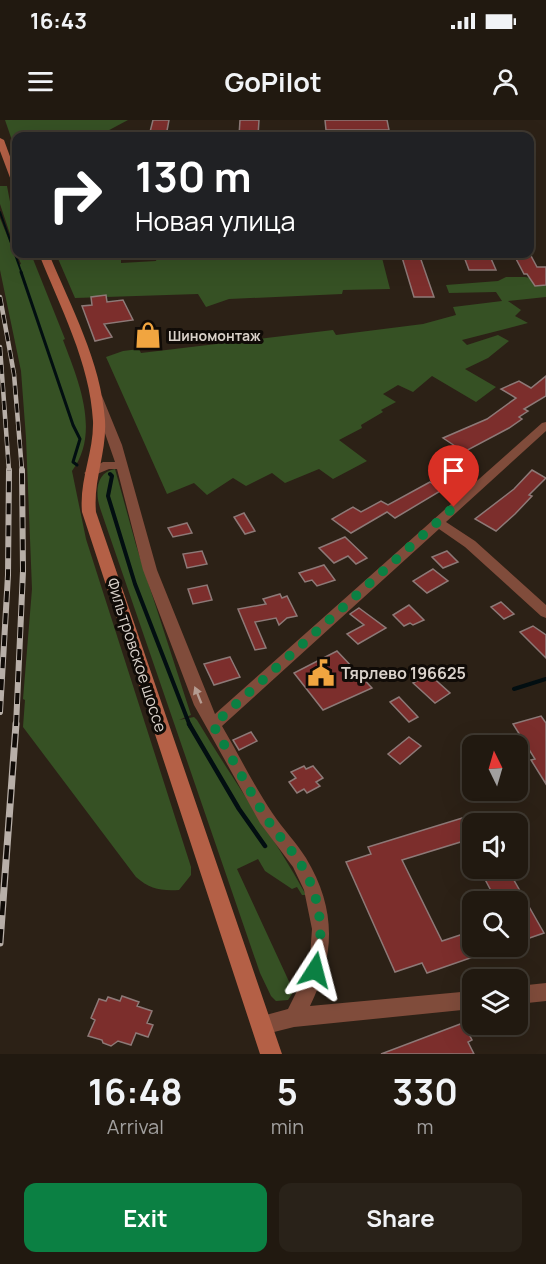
<!DOCTYPE html>
<html lang="en">
<head>
<meta charset="utf-8">
<style>
	body { margin:0; font-family:Manrope,sans-serif; background:#292219; color:#f1f3f6; height:100vh; display:flex; flex-direction:column; font-size:22px; white-space:nowrap }
	* { box-sizing:border-box; margin:0 }
	p { font-size:20px; color:#a2a09f }
	.icon { flex:none; width:33px; height:33px; fill:none; stroke:currentColor; stroke-width:2; stroke-linecap:round; stroke-linejoin:round }
	.map { position:relative; height:934px; overflow:hidden }
	.sheet { display:flex; flex-direction:column; background:#211910; flex:1 }
	.sheet>* { flex:none }
	.top-card { position:absolute; left:12px; top:12px; width:522px; height:126px; border-radius:12px; box-shadow:0 6px 24px #0002,0 0 0 2px #3e3830; background:#202124; color:#fff; overflow:hidden }
	.needle { width:39px; rotate:355deg }
	.controls { position:absolute; left:462px; top:615px; display:grid; gap:12px }
	.controls a { display:grid; place-items:center; width:66px; height:66px; border-radius:12px; background:#211910; box-shadow:0 6px 24px #0002,0 0 0 2px #3e3830; font-size:30px }
	.pin { position:absolute; display:grid; place-items:center; width:51px; height:51px; color:#fff; margin:-62px -26px; border-radius:50% 50% 50% 0; rotate:-45deg; box-shadow:0 0 6px #0007 }
	.pin .icon { rotate:45deg }
	.me { position:absolute; width:66px; margin:-33px; rotate:9deg; stroke-linejoin:round; filter:drop-shadow(0 0 4px #0008) }
	.turn { display:flex; align-items:center; gap:21px; height:126px; padding:0 24px; font-size:27px }
	.turn .icon { width:78px; height:78px; stroke-width:2.5 }
	.turn b { display:block; font-size:42px; line-height:51px }
	.eta { display:flex; justify-content:space-evenly; align-items:center; height:102px; text-align:center }
	.eta b { font-size:36px; font-weight:700; line-height:42px }
	.button { display:flex; gap:12px; margin-top:auto; padding:12px 24px }
	.button a { flex:1; height:69px; border-radius:12px; background:#0b8043; color:#fff; font-size:24px; font-weight:700; line-height:69px; text-align:center }
	.button a+a { background:#292219; color:#f1f3f6 }
	.status { display:flex; justify-content:space-between; align-items:center; height:42px; padding:0 30px; background:#211910; direction:ltr }
	.status svg { height:16px; fill:currentColor }
	header { display:flex; justify-content:space-between; align-items:center; height:78px; padding:0 24px; background:#211910; font-size:27px; font-weight:700 }
	.map>svg:first-child { display:block }
</style>
</head>
<body>
<div class="status"><b>16:43</b><svg viewBox="0 0 49 12"><path d="M0 12V9h3v3zM5 12V6h3v6zM10 12V3h3v9zM15 12V0h3v12zM26 1h20v11H26zM47 4h2v5h-2z"/></svg></div>
<header><svg class="icon" aria-label="menu" viewBox="0 0 24 24"><path d="M4 6h16M4 12h16M4 18h16"/></svg>GoPilot<svg class="icon" aria-label="person" viewBox="0 0 24 24"><circle cx="12" cy="8" r="4"/><path d="M4 21q1-7 8-7t8 7"/></svg></header>
<div class="map">
<svg width="546" height="934" viewBox="0 0 546 934">
	<rect width="100%" height="100%" fill="#2c2116"/>
	<g fill="#365124">
		<polygon points="5,0 128,0 98,16 16,16 16,32"/>
		<polygon points="0,66 7,66 11,87 14,89 12,90 16,97 16,132 0,84"/>
		<path d="M0,98L19,145L21,144L17,134H31L65,219L63,220C78,260 101,312 72,351L86,419L191,747V755L179,770C160,771 150,769 136,757L23,607L25,580L23,579L32,469L26,318L21,251L0,150Z"/>
		<polygon points="56,134 121,134 121,143 156,141 157,137 211,134 381,134 390,169 343,170 342,174 229,179 206,187 198,174 75,178"/>
		<polygon points="506,157 525,157 546,161 546,177 508,181 521,190 515,196 528,203 462,220 467,225 498,215 509,221 488,238 465,249 496,267 476,282 432,256 413,272 398,265 383,274 396,282 381,290 383,292 361,305 362,308 339,320 367,341 333,359 319,349 285,363 272,353 246,366 233,358 207,375 194,363 167,374 106,237 123,231 139,229 141,233 333,210 336,215 423,204 456,195 453,187 502,181 496,172 449,173 446,165 498,161"/>
		<path d="M115,349L136,425L191,595L179,600L194,597L197,600C232,659 273,715 306,775H302L297,767L292,769L265,751L258,739L237,749L292,868V874L288,880L276,881L271,876L260,853L100,388C95,372 96,352 115,349Z"/>
	</g>
	<g fill="none" stroke-linecap="round" stroke-linejoin="round">
		<polyline stroke="#020e11" stroke-width="2" points="0,92 22,154"/>
		<polyline stroke="#020e11" stroke-width="3" points="21,152 73,305 80,319 73,342 77,345"/>
		<g stroke="#020e11" stroke-width="4">
			<polyline points="110,354 112,356 108,376 135,464 190,606"/>
			<polyline points="514,569 546,559"/>
		</g>
		<polyline stroke="#020e11" stroke-width="4.5" points="189,604 239,689 265,726"/>
	</g>
	<g fill="#7c2e2c" stroke="#8d7977" stroke-width="1.5">
		<polygon points="153,0 169,0 166,16 149,16"/>
		<polygon points="240,0 259,0 258,16 239,16"/>
		<polygon points="325,0 387,0 389,10 326,10"/>
		<polygon points="401,134 419,134 434,177 414,177"/>
		<polygon points="463,134 489,134 496,150 469,150"/>
		<polygon points="530,134 537,147 546,147 546,165 535,166 527,154 524,154 514,135"/>
		<polygon points="106,175 107,182 123,180 133,200 104,204 112,217 95,221 82,186 92,185 91,177"/>
		<polygon points="546,256 546,276 524,289 528,291 519,297 522,299 509,308 464,332 443,318 487,299 516,278 501,269 519,261 531,268"/>
		<polygon points="532,350 546,358 529,375 532,376 515,394 496,411 475,399 514,369"/>
		<polygon points="430,362 442,370 395,398 387,392 351,413 332,399 353,387 361,392 381,381 388,385"/>
		<polygon points="244,393 255,411 245,414 234,397"/>
		<polygon points="187,403 192,413 173,417 168,408"/>
		<polygon points="345,417 367,438 356,444 348,436 334,443 319,428"/>
		<polygon points="202,431 207,444 187,448 183,434"/>
		<polygon points="447,431 458,442 443,448 432,437"/>
		<polygon points="324,445 335,460 317,466 312,460 305,462 299,453"/>
		<polygon points="433,449 448,461 427,473 413,461"/>
		<polygon points="207,465 212,480 193,484 188,469"/>
		<polygon points="280,474 282,478 287,476 297,496 287,498 279,505 276,498 255,502 266,528 255,530 238,489 266,484 263,479"/>
		<polygon points="501,482 514,494 504,499 491,487"/>
		<polygon points="409,485 424,500 413,505 410,503 404,506 393,495"/>
		<polygon points="359,488 386,508 358,524 347,514 364,505 350,494"/>
		<polygon points="533,506 546,515 546,538 520,512"/>
		<polygon points="337,531 372,568 323,590 294,553"/>
		<polygon points="230,537 240,557 214,565 204,544"/>
		<polygon points="429,554 450,573 435,583 413,563"/>
		<polygon points="399,577 418,597 409,602 390,582"/>
		<polygon points="541,596 546,603 546,664 531,640 535,639 513,604"/>
		<polygon points="251,612 257,621 239,630 233,620"/>
		<polygon points="409,617 421,626 400,644 388,634"/>
		<polygon points="304,646 306,649 313,646 323,658 316,662 320,666 307,673 304,669 297,673 289,662 296,658 291,652"/>
		<polygon points="472,695 472,736 464,721 402,740 442,821 472,811 472,826 499,826 499,828 427,853 422,843 395,852 346,742 371,734 368,727"/>
		<polygon points="479,748 507,748 544,813 518,822 518,782 497,782"/>
		<polygon points="122,876 139,882 137,886 152,891 147,903 153,905 148,917 136,913 131,925 118,921 111,926 103,923 102,920 88,916 95,900 91,898 99,879 106,881 108,877 120,881"/>
		<polygon points="463,903 472,920 468,922 474,934 381,934"/>
	</g>
	<g fill="none" stroke-linecap="round" stroke-linejoin="round">
		<g fill="#804c3b" fill-rule="evenodd">
			<path d="M97,273L102,276L122,325L157,450L215,594L542,303L546,302V311L446,402L475,421L546,485V498L541,496L465,427L439,409L222,606C239,635 254,666 273,694C283,709 296,722 306,738C336,788 336,834 310,886L472,871V889L294,907L262,915L255,912L252,905L255,898L288,889L303,859L310,837L312,809L304,770L293,747L260,703L194,585L143,450L117,349H109L90,357L84,353L103,342H115L92,276Z"/>
			<polygon points="546,863 546,881 518,884 518,866"/>
		</g>
		<g fill="#b46046" fill-rule="evenodd">
			<polygon points="0,18 4,20 16,53 16,66 12,63 0,31"/>
			<path d="M39,134H49C71,187 101,242 105,300C107,332 93,360 96,392L282,934H260L82,392C79,360 94,332 93,301C90,243 60,187 39,134Z"/>
		</g>
		<defs>
			<g id="rail-far2">
				<polyline points="0,177 14,254 22,351"/>
				<polyline points="0,227 9,351"/>
			</g>
			<g id="rail-far1">
				<polyline points="0,592 8,455 9,350"/>
				<polyline points="16,606 23,451 22,350"/>
			</g>
			<polyline id="rail" points="0,823 16,604"/>
		</defs>
		<use href="#rail-far2" stroke="#b8afa8" stroke-width="4.5"/>
		<use href="#rail-far1" stroke="#b8afa8" stroke-width="6"/>
		<use href="#rail" stroke="#b8afa8" stroke-width="7"/>
		<use href="#rail-far2" stroke="#100b07" stroke-width="3" stroke-dasharray="9" stroke-linecap="butt"/>
		<use href="#rail-far1" stroke="#100b07" stroke-width="4" stroke-dasharray="11" stroke-linecap="butt"/>
		<use href="#rail" stroke="#100b07" stroke-width="4.5" stroke-dasharray="14" stroke-linecap="butt"/>
	</g>
	<defs><path id="oneway-solid" d="M-6-.8H1V-3.2L6.5 0L1 3.2V.8H-6Z" transform="scale(1.5)"/></defs>
	<use fill="#b59c91" href="#oneway-solid" transform="translate(198 575) rotate(-112)"/>
	<g fill="none" stroke-linecap="round" stroke-linejoin="round">
		<path stroke="#0b8043" stroke-width="10" stroke-dasharray="0 18" d="M315,850C326,813 320,772 298,740C288,725 275,712 265,696C247,666 230,635 213,605L454,387"/>
	</g>
	<defs>
		<symbol id="shop-bare" viewBox="-9 -9 18 18"><path d="M-5-2.5h2.3a2.7 3.5 0 0 1 5.4 0H5L5.5 6h-11ZM-1.5-2.5h3a1.5 2.3 0 0 0-3 0Z" fill="#f1a540" stroke="#100b07" stroke-width="2.5" paint-order="stroke"/></symbol>
		<symbol id="civic-bare" viewBox="-9 -9 18 18"><path d="M-.6-6.5H3V-4.5H.6V-3L4-1V1h2V6H-6V1h2V-1L-.6-3ZM-1.2 2.5V6h2.4V2.5Z" fill="#f1a540" stroke="#100b07" stroke-width="2.5" paint-order="stroke"/></symbol>
	</defs>
	<g fill-rule="evenodd">
		<use href="#shop-bare" x="129" y="196" width="38" height="38"/>
		<use href="#civic-bare" x="302" y="534" width="38" height="38"/>
	</g>
	<g text-anchor="middle" dominant-baseline="central" stroke-width="6" stroke-linejoin="round" paint-order="stroke">
		<g font-size="14" font-weight="bold" fill="#d9d1ca" stroke="#100b07" text-anchor="start">
			<text x="168" y="215">Шиномонтаж</text>
		</g>
		<g font-size="16" fill="#d9d1ca" stroke="#100b07">
			<text transform="translate(137 535) rotate(72)">Фильтровское шоссе</text>
		</g>
		<g font-size="16" font-weight="bold" fill="#d9d1ca" stroke="#100b07" text-anchor="start">
			<text x="341" y="553">Тярлево 196625</text>
		</g>
	</g>
</svg>
<div class="controls">
<a><svg class="needle" viewBox="-14 -14 28 28"><path d="M0-13l5 13h-10z" fill="#e53935"/><path d="M0 13l5-13h-10z" fill="#a2a09f"/></svg></a>
<a><svg class="icon" aria-label="sound" viewBox="0 0 24 24"><path d="M4 9h4l5-4v14l-5-4H4zM17 9q2 3 0 6"/></svg></a>
<a><svg class="icon" aria-label="search" viewBox="0 0 24 24"><circle cx="10" cy="10" r="6"/><path d="M15 15l6 6"/></svg></a>
<a><svg class="icon" aria-label="layers" viewBox="0 0 24 24"><path d="M12 4l9 5-9 5-9-5zM3 14l9 5 9-5"/></svg></a>
</div>
<div class="pin" style="left:454px;top:387px;background:#d93025"><svg class="icon" aria-label="arrive" viewBox="0 0 24 24"><path d="M6 21V4h12l-3 4 3 4H6"/></svg></div>
<svg class="me" style="left:315px;top:850px" viewBox="-20 -20 40 40"><path d="M0-17L14 15 0 8-14 15z" fill="#0b8043" stroke="#fff" stroke-width="4"/></svg>
<div class="top-card">
<div class="turn"><svg class="icon" aria-label="right" viewBox="0 0 24 24"><path d="M7 20v-9h11M14 6l5 5-5 5"/></svg><div><b>130 m</b>Новая улица</div></div>
</div>
</div>
<section class="sheet">
<div class="eta">
<div><b>16:48</b><p>Arrival</p></div>
<div><b>5</b><p>min</p></div>
<div><b>330</b><p>m</p></div>
</div>
<div class="button"><a>Exit</a><a>Share</a></div>
</section>
</body>
</html>
